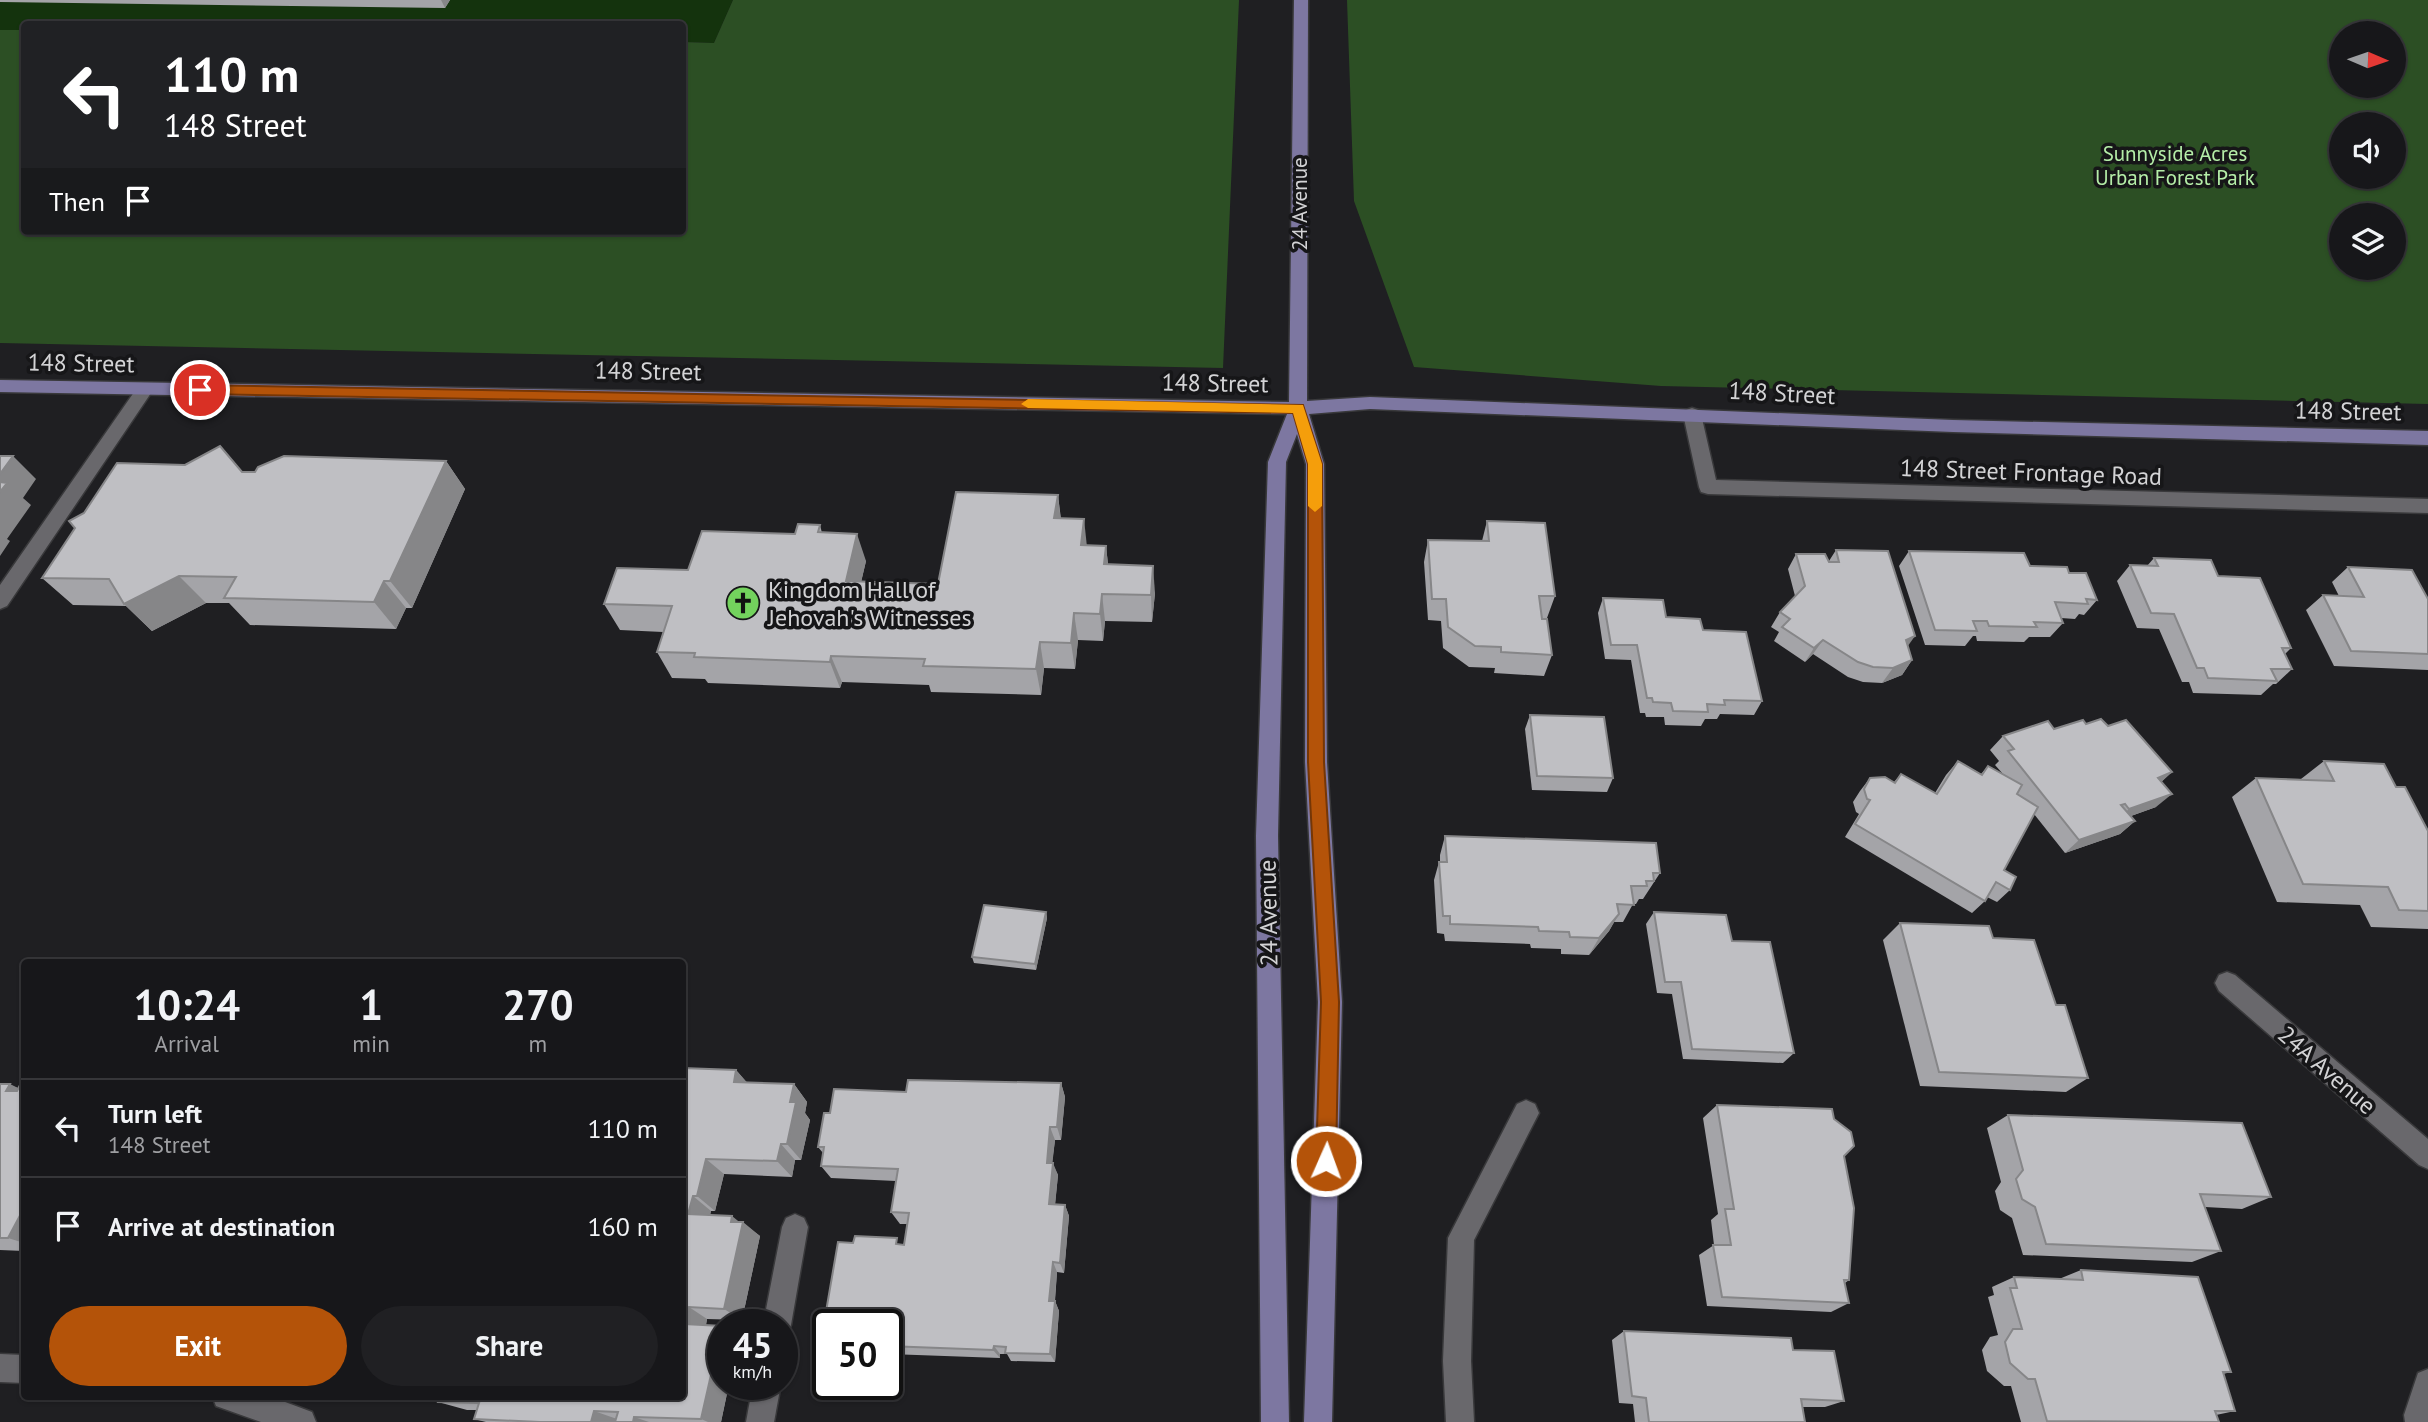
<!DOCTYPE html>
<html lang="en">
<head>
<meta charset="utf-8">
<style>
	body { margin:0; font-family:"PT Sans",sans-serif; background:#202023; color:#f1f3f6; height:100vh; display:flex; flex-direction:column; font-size:26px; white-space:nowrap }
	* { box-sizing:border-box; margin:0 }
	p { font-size:23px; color:#9e9fa2 }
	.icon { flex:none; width:38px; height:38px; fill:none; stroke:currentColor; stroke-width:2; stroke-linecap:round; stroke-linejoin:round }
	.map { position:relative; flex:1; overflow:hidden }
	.side { position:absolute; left:21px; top:959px; width:665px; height:441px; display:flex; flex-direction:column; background:#17171a; border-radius:7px; box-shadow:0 2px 5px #0004,0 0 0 2px #363639 }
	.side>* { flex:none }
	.banner { position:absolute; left:21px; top:21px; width:665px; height:214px; border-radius:7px; box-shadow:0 2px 5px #0004,0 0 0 2px #363639; background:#202124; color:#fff; overflow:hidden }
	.needle { width:46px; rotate:92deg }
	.fabs { position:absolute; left:2329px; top:21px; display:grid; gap:14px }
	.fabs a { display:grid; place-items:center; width:77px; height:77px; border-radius:50%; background:#17171a; box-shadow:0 2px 5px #0004,0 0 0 2px #363639; font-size:35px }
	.speed { position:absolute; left:707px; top:1309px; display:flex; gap:14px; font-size:35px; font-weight:700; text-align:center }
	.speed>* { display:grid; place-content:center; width:91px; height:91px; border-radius:50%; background:#17171a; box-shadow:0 2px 5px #0004,0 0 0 2px #363639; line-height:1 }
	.speed small { font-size:18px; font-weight:400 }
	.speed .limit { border:4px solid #111; border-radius:10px; background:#fff; color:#111 }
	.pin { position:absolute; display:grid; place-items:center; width:60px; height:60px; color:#fff; margin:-30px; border:4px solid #fff; border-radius:50%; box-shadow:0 2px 7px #0007 }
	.me { position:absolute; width:77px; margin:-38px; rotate:2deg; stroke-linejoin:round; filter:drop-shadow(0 0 5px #0008) }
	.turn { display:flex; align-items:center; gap:24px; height:147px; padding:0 28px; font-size:32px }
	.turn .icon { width:91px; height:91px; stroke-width:2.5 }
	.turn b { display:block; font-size:49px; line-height:60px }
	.then { display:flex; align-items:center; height:66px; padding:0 28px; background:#0003; gap:14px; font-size:26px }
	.eta { display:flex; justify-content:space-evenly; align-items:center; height:119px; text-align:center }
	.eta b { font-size:42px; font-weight:600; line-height:49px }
	.cta { display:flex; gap:14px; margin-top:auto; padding:14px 28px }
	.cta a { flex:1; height:80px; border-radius:42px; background:#b45309; color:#fff; font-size:28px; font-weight:600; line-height:80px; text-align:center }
	.cta a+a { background:#202023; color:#f1f3f6 }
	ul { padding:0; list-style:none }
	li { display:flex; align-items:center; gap:21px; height:98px; padding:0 28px; border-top:2px solid #363639 }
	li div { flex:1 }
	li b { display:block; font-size:26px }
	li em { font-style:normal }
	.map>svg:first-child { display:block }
</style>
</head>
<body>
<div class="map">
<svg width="2428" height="1422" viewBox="0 0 2428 1422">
	<rect width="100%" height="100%" fill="#1f1f22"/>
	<polygon fill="#14330d" points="0,0 733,0 714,43 683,42 682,24 24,24 24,30 0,30"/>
	<g fill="#2c4f24" fill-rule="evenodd">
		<polygon points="733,0 1239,0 1223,368 0,343 0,30 24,30 24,231 682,231 683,42 714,43"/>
		<path d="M1347,0H2428V404L1661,386L1414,367L1354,201ZM2342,33H2394V86H2342ZM2342,124H2394V177H2342ZM2342,215H2394V268H2342Z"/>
	</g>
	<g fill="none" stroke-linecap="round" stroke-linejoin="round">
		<defs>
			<g id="minor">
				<polygon points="145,383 151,385 154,389 151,393 7,606 0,609 0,585 139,385"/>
				<polygon points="1692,408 1698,410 1701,414 1716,480 2428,499 2428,513 1708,494 1701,492 1699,487 1683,414 1686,410"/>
				<polygon points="2227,972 2235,975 2428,1139 2428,1169 2419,1165 2219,991 2215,983 2219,975"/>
				<polygon points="1526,1100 1535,1104 1539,1113 1474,1240 1471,1361 1474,1422 1446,1422 1443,1361 1448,1238 1517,1104"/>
				<polygon points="795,1214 804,1218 808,1227 791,1325 787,1335 782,1337 782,1325 763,1325 782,1227 786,1218"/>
				<polygon points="0,1354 24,1355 24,1383 0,1382"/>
				<polygon points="2428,1369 2428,1422 2405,1422 2404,1415 2418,1373"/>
				<polygon points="753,1384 781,1384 774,1422 746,1422"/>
				<polygon points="212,1396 269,1396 312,1412 316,1422 261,1422 216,1406"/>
			</g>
			<polygon id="major" points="1294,0 1308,0 1307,401 1370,397 1953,420 2428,431 2428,445 1953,432 1370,409 1309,414 1324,464 1327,762 1342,1002 1332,1422 1304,1422 1318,1002 1305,762 1306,464 1297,434 1286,462 1278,836 1289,1422 1261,1422 1256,836 1268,462 1287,414 0,392 0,380 1289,402"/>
		</defs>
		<use href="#minor" stroke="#39393b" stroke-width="3"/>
		<use href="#major" stroke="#39393b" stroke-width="3"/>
		<use href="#minor" fill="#69686c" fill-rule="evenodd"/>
		<use href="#major" fill="#7d77a1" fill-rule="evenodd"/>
	</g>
	<g fill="#a4a4a8">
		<polygon points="0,0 450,0 445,8 0,2"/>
		<polygon points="446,461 465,489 412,608 406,608 396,629 250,625 229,603 206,603 152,631 126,606 73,605 42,578 75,528 242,472 255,472"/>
		<polygon points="1058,495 1061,519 1087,546 1106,546 1108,564 1155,593 1152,622 1105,621 1103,641 1078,640 1075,669 1044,668 1041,695 931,692 929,685 842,682 840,688 708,683 705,679 672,678 657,652 663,632 620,630 604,604 688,570 820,525 822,533 866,561 861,582 938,584"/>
		<polygon points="1487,521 1555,596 1547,618 1542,618 1552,655 1544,676 1494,673 1495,668 1469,667 1443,648 1441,621 1428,620 1424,562 1428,540 1482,541"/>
		<polygon points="1836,550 1908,646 1912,660 1902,675 1882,683 1863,682 1848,677 1813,654 1805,662 1774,641 1779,632 1771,627 1780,612 1795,596 1788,569 1796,554 1829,561"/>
		<polygon points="1909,551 2030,566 2069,573 2097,600 2084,615 2079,614 2075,619 2061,618 2063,623 2050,637 2029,637 2024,642 1977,641 1976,636 1973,636 1965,646 1925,645 1899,566"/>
		<polygon points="2154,558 2218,576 2291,648 2285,654 2292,669 2276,684 2273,684 2261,695 2193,693 2189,682 2182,682 2159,629 2137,628 2117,581 2130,565 2147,566"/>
		<polygon points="2348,567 2428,599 2428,670 2334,666 2306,610 2323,595 2339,596 2332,582"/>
		<polygon points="1603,598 1666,617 1703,630 1762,701 1754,715 1720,714 1717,719 1705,719 1701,726 1665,725 1664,717 1646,717 1645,713 1640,713 1631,660 1605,659 1598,613"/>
		<polygon points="1530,715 1613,778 1607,792 1532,790 1525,729"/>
		<polygon points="2086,724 2108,726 2172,772 2161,782 2156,807 2131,816 2135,821 2120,834 2065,853 2034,814 2004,870 2010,890 1997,902 1987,897 1985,901 1972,913 1845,837 1859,814 1856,812 1853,802 1860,791 1870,778 1894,782 1901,774 1935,793 1946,775 1958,761 1981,774 1988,766 2003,774 1995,765 1999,761 1990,750 2003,736"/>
		<polygon points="2324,761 2396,787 2428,831 2428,929 2371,927 2360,905 2277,902 2232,797 2256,778 2301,779"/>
		<polygon points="1445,836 1660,873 1643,899 1639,899 1636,904 1633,904 1623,922 1614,922 1609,931 1589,955 1561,954 1561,949 1531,948 1530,944 1445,941 1444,934 1437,933 1434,880 1439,862 1440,862 1440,855"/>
		<polygon points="1046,912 1047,918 1036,970 974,963 972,957"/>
		<polygon points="1654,912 1732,941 1794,1053 1783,1063 1683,1059 1672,994 1657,993 1646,924"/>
		<polygon points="1900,923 1993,938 2056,1005 2088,1078 2066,1092 1920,1086 1883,940"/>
		<polygon points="682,1068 736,1070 747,1083 794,1084 807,1102 805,1113 810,1120 801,1160 795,1160 792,1177 724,1174 715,1211 711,1211 710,1215 740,1222 760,1236 742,1320 707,1319 706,1325 723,1326 723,1384 729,1384 721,1422 486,1422 474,1419 477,1410 467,1410 438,1402 682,1396"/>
		<polygon points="1061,1083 1065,1097 1061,1140 1055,1140 1052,1163 1058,1175 1055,1204 1065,1205 1069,1216 1064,1273 1057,1272 1055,1301 1059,1311 1055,1362 1011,1361 1007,1354 1000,1354 1000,1358 889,1354 887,1353 887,1325 828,1325 828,1333 823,1329 903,1245 904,1245 907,1224 900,1224 891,1212 896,1181 831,1178 821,1166 823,1153 818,1147 830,1113 906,1092"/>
		<polygon points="0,1084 18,1088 24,1085 24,1251 0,1250"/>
		<polygon points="1717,1105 1844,1156 1849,1280 1845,1283 1849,1303 1831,1312 1707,1306 1699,1255 1714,1245 1711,1220 1718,1214 1703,1118"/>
		<polygon points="2008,1115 2271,1197 2242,1209 2205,1207 2221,1251 2192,1262 2023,1255 2012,1218 2000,1210 1995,1191 2001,1182 1987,1128"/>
		<polygon points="2081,1270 2231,1372 2223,1374 2235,1411 2216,1415 2219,1422 2021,1422 2011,1386 2004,1386 1987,1371 1982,1350 1990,1337 1998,1335 1988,1297 1994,1295 1992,1287 2014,1277 2059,1279"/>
		<polygon points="1624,1331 1793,1350 1844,1401 1825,1407 1803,1407 1805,1422 1635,1422 1633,1404 1619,1403 1612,1340"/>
	</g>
	<g fill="#868688">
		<polygon points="441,0 450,0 445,8"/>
		<polygon points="13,456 36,479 23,498 31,505 7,539 10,541 0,556 0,474"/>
		<polygon points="446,461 465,489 412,608 390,581"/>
		<polygon points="1058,495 1061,523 1054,518"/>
		<polygon points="1084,519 1087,547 1081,545"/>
		<polygon points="857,534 866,561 855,608 846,581"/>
		<polygon points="1106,546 1109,574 1104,564"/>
		<polygon points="1153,566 1155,593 1152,622 1151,595"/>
		<polygon points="179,576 206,603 152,631 124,604"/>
		<polygon points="384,581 406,608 396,629 374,602"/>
		<polygon points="1102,594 1105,621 1103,641 1100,614"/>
		<polygon points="1074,613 1078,640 1075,669 1071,643"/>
		<polygon points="1915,636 1905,650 1906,640"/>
		<polygon points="1823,640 1813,654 1805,662 1814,648"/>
		<polygon points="1040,642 1044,668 1041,695 1036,669"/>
		<polygon points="831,656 842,682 840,688 830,662"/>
		<polygon points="1912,660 1902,675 1882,683 1893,668"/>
		<polygon points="2172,772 2157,786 2158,778"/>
		<polygon points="2172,794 2156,807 2114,822 2129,809"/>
		<polygon points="2135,821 2120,834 2065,853 2079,840"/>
		<polygon points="1046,912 1047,918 1036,970 1035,964"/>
		<polygon points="1619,914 1609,931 1589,955 1599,938"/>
		<polygon points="736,1070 752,1088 734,1082"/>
		<polygon points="1061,1083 1065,1097 1061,1140 1057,1127"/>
		<polygon points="10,1084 24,1091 6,1091"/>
		<polygon points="794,1084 807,1102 805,1113 810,1120 801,1160 787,1144 790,1102"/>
		<polygon points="1050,1127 1055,1140 1051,1175 1047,1163"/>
		<polygon points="781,1144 795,1160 792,1177 777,1161"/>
		<polygon points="706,1159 724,1174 715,1211 697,1196"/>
		<polygon points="1053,1163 1058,1175 1054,1216 1049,1204"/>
		<polygon points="693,1196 711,1211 707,1228 688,1214"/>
		<polygon points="1065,1205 1069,1216 1064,1273 1060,1263"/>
		<polygon points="24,1208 24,1243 8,1238"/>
		<polygon points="732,1216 743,1225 743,1222 760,1236 742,1320 724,1309 731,1222"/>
		<polygon points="1053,1262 1057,1272 1054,1310 1049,1301"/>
		<polygon points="1055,1301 1059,1311 1055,1362 1050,1354"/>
		<polygon points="689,1307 707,1319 704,1335 685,1324"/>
		<polygon points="722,1326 723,1326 723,1384 729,1384 721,1422 708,1422 701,1419"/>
		<polygon points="994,1346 1000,1354 1000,1358 993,1350"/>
		<polygon points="594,1411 617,1419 616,1422 591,1422"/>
		<polygon points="634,1417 649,1422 633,1422"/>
	</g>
	<g fill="#bfbfc3" stroke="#868688" stroke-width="2">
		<polygon points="220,446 242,472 255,472 258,467 284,456 446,461 390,581 384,581 374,602 224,598 236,577 179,576 124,604 109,579 42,578 75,528 69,521 84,513 117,463 185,465"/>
		<polygon points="0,456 13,456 0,474"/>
		<polygon points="0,482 7,483 0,492"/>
		<polygon points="956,492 1058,495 1054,518 1084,519 1081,545 1106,546 1104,564 1153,566 1151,595 1102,594 1100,614 1074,613 1071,643 1040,642 1036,669 923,666 925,659 831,656 830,662 694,657 695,653 657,652 672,606 604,604 617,568 688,570 702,531 795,534 798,524 820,525 818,532 857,534 846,581 938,584"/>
		<polygon points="1487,521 1545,523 1555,596 1539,596 1542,619 1547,619 1552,655 1501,652 1501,647 1475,646 1448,627 1446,599 1432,599 1428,540 1489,541"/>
		<polygon points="1836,550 1888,551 1915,636 1906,640 1912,660 1893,668 1873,667 1858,662 1823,640 1814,648 1782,627 1790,619 1780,612 1805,586 1796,554 1825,554 1829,562 1839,562"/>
		<polygon points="1909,551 2024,553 2030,566 2067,567 2069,573 2086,573 2097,600 2086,599 2088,604 2055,602 2063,623 2034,622 2037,627 1989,626 1987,621 1973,621 1977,631 1935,630"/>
		<polygon points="2154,558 2211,560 2218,576 2260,578 2291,648 2282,648 2292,669 2271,669 2277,681 2208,678 2204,668 2197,668 2174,614 2151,613 2130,565 2158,566"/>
		<polygon points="2348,567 2412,570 2428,599 2428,654 2351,651 2323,595 2364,597"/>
		<polygon points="1603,598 1663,600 1666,617 1700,619 1703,630 1746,632 1762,701 1724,700 1725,705 1707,704 1708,712 1673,711 1671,703 1653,702 1652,698 1647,698 1637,645 1611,645"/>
		<polygon points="1530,715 1604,717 1613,778 1537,776"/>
		<polygon points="2101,719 2108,726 2126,720 2172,772 2158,778 2172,794 2129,809 2125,804 2121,805 2135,821 2079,840 2008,751 2014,749 2003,736 2048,721 2054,729 2083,720 2086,724"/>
		<polygon points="1958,761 1982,775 1988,766 2022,785 2017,794 2038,807 2004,870 2016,877 2010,890 1996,882 1985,901 1855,824 1870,800 1867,799 1864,789 1870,778 1885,777 1895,783 1901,774 1937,794"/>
		<polygon points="2324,761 2384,764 2396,787 2405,787 2428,831 2428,911 2399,910 2388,887 2303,884 2256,778 2334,781"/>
		<polygon points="1445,836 1656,843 1660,873 1653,873 1654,881 1646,881 1647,886 1631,886 1634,905 1617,904 1619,914 1599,938 1570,937 1569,932 1539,931 1538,927 1450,924 1450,916 1443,916 1439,862 1447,862"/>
		<polygon points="984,905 1046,912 1035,964 972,957"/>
		<polygon points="1654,912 1726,915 1732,941 1770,942 1794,1053 1692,1049 1681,982 1665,982"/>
		<polygon points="1900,923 1989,926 1993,938 2034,940 2056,1005 2065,1005 2088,1078 1939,1072"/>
		<polygon points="682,1068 736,1070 734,1082 794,1084 790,1102 796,1102 787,1144 781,1144 777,1161 706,1159 697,1196 693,1196 688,1214 732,1216 731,1222 743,1222 724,1309 689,1307 685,1324 722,1326 701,1419 634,1417 633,1422 615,1422 618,1412 594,1411 591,1422 540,1422 474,1419 479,1403 438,1402 440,1396 682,1396"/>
		<polygon points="908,1080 1061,1083 1057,1127 1050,1127 1047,1163 1053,1163 1049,1204 1065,1205 1060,1263 1053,1262 1049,1301 1055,1301 1050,1354 1005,1353 1006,1347 994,1346 993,1350 887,1346 887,1325 828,1325 828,1329 823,1329 838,1242 853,1243 855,1236 897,1238 896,1244 904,1245 909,1213 891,1212 898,1169 821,1166 824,1147 818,1147 824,1113 830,1113 834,1089 906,1092"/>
		<polygon points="0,1084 10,1084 6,1091 17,1091 20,1085 24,1085 24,1208 8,1238 0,1238"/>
		<polygon points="1717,1105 1832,1109 1834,1119 1851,1132 1854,1146 1844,1156 1854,1208 1849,1280 1844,1280 1849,1303 1722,1297 1713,1245 1731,1245 1725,1209 1734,1209"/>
		<polygon points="2008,1115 2242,1123 2271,1197 2200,1194 2221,1251 2046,1244 2035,1207 2022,1199 2016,1179 2023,1170"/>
		<polygon points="2081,1270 2198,1277 2231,1372 2223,1372 2235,1411 2215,1411 2219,1422 2047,1421 2035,1379 2028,1379 2010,1363 2005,1342 2013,1329 2022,1329 2010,1288 2017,1288 2014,1277 2083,1280"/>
		<polygon points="1624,1331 1791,1338 1793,1350 1834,1351 1844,1401 1801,1399 1805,1422 1649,1422 1646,1398 1632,1396"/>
	</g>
	<polygon fill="#b45309" stroke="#753606" stroke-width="2" points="200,385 1303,405 1322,464 1324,762 1339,1002 1336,1161 1333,1168 1326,1171 1319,1168 1316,1161 1321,1002 1308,762 1308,464 1293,413 200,394 193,390"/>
	<polygon fill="#f59e0b" points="1028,399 1303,405 1322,464 1322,506 1315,512 1308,506 1308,464 1293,413 1028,408 1021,404"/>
	<defs>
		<symbol id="church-disc" viewBox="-11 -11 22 22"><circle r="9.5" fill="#73d25d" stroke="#161618"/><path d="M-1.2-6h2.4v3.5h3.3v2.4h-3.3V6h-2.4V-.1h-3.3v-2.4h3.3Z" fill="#111"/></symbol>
	</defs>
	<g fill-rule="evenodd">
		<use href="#church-disc" x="724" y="584" width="38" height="38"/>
	</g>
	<g text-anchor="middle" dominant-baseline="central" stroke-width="7" stroke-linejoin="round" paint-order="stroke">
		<g font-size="21" fill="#b5eea8" stroke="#161618">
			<text x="2175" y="153">Sunnyside Acres<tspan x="2175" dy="24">Urban Forest Park</tspan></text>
		</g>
		<g font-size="21" fill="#d3d3d5" stroke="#161618">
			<text transform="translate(1299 204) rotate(-90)">24 Avenue</text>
		</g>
		<g font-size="24" fill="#d3d3d5" stroke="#161618">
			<text transform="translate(81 363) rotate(1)">148 Street</text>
			<text transform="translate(648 371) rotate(1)">148 Street</text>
			<text transform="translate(1215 383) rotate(1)">148 Street</text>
			<text transform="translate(1782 393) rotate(3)">148 Street</text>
			<text transform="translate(2348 411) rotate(1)">148 Street</text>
			<text transform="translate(2031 472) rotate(2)">148 Street Frontage Road</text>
			<text transform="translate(1268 913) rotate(-91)">24 Avenue</text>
			<text transform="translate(2327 1070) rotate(41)">24A Avenue</text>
		</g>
		<g font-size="24" fill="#d3d3d5" stroke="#161618" text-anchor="start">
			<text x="768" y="589">Kingdom Hall of<tspan x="768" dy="28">Jehovah's Witnesses</tspan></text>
		</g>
	</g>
</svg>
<div class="fabs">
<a><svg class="needle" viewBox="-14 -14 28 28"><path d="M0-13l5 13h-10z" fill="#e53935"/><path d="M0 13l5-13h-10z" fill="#9e9fa2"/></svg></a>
<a><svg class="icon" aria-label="sound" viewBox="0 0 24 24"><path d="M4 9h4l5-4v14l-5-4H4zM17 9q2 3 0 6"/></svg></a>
<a><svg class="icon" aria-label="layers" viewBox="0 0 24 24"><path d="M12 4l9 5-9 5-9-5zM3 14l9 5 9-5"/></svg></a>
</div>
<div class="speed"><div>45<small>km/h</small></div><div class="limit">50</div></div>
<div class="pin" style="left:200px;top:390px;background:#d93025"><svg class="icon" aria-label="arrive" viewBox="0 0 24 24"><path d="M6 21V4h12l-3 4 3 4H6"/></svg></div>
<svg class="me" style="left:1326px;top:1161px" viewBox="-20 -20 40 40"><circle r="17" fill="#b45309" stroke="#fff" stroke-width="3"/><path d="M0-11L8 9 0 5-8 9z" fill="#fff"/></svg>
<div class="banner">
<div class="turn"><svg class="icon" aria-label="left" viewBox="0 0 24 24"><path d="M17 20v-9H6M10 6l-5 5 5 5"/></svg><div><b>110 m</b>148 Street</div></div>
<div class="then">Then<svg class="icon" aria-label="arrive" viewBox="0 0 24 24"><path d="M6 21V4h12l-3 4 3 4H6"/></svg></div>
</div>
<section class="side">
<div class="eta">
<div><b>10:24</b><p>Arrival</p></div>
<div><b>1</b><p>min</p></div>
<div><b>270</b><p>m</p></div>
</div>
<ul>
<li><svg class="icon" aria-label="left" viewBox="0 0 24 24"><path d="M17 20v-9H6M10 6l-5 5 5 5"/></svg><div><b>Turn left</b><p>148 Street</p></div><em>110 m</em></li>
<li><svg class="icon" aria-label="arrive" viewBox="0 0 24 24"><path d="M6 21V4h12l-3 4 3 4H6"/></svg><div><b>Arrive at destination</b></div><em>160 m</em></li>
</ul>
<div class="cta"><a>Exit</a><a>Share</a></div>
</section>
</div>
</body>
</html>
